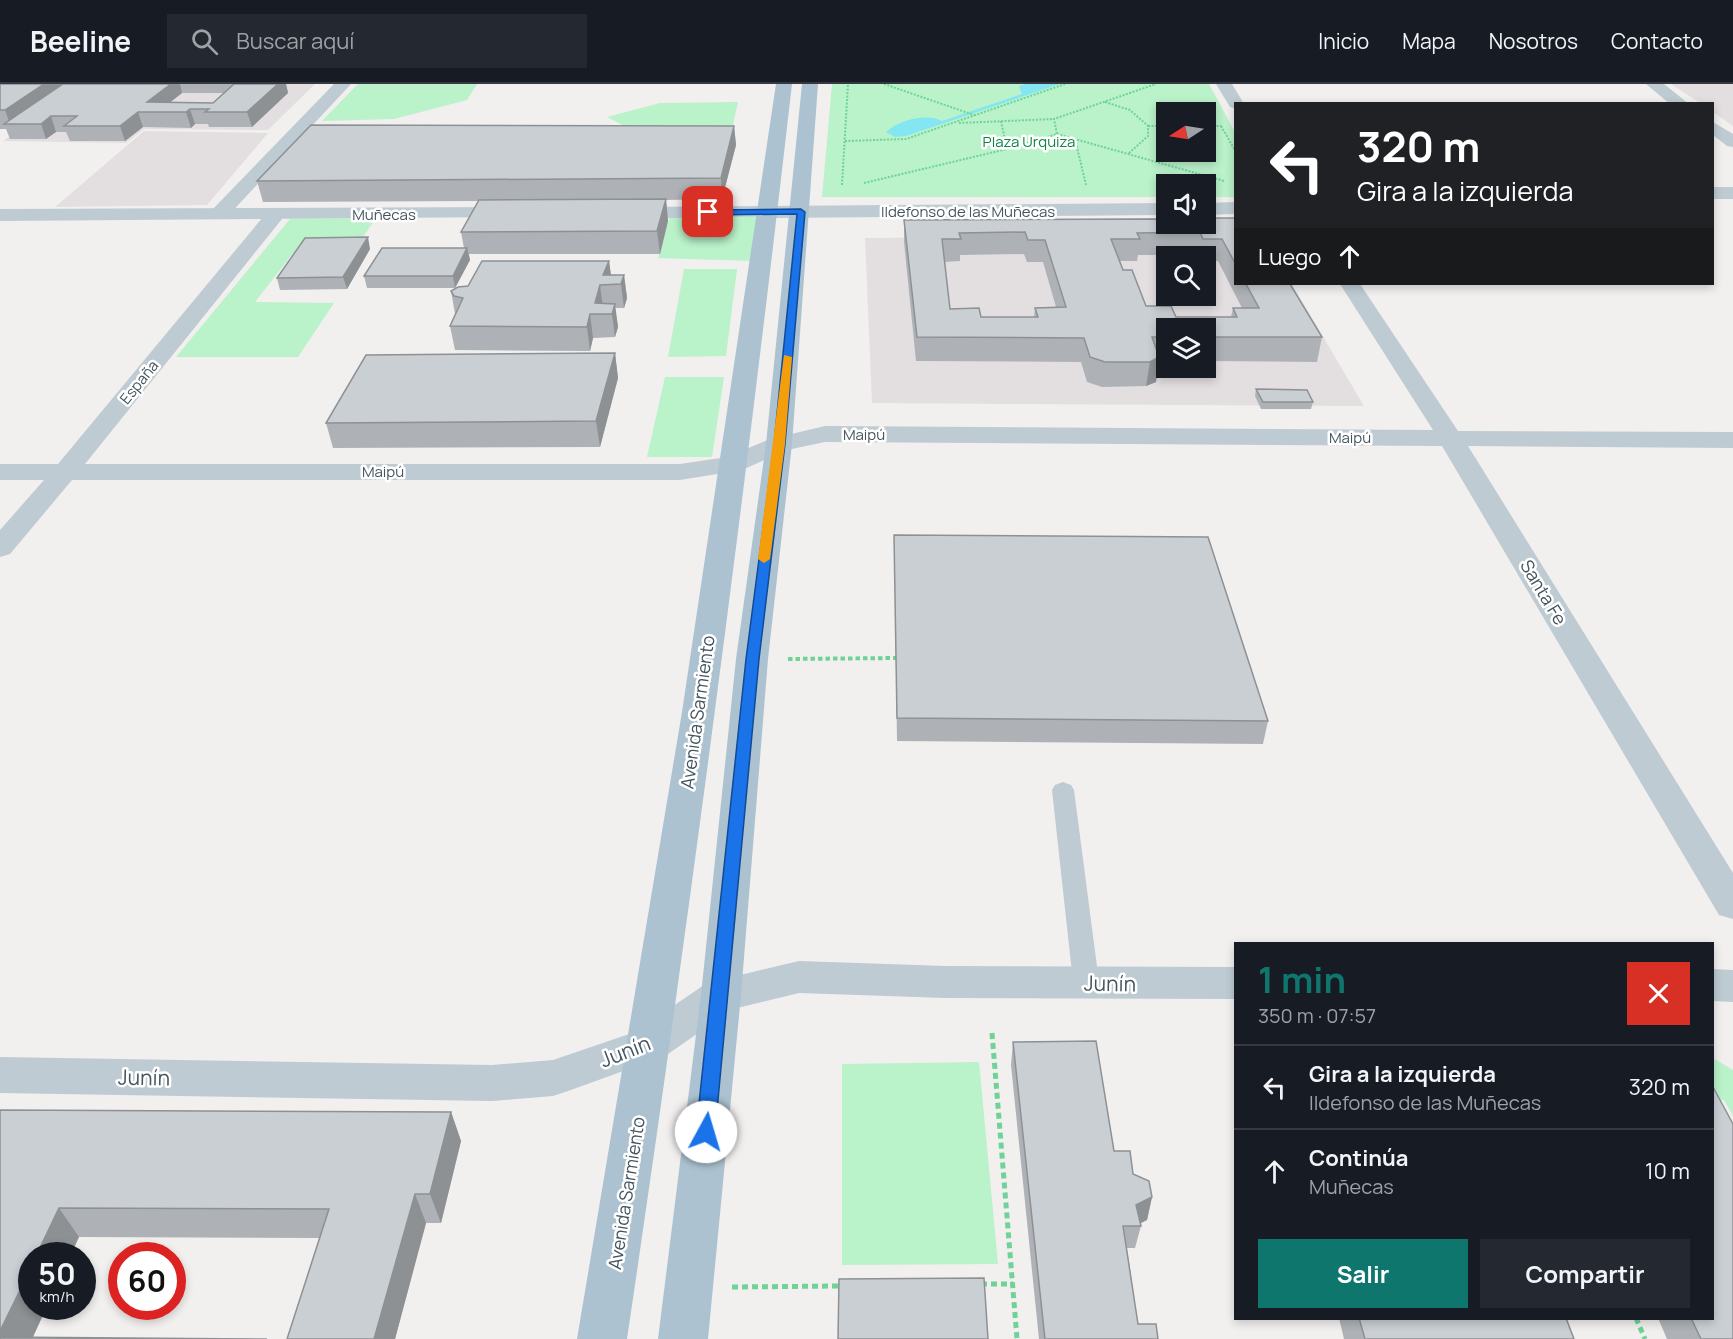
<!DOCTYPE html>
<html lang="es">
<head>
<meta charset="utf-8">
<style>
	body { margin:0; font-family:Manrope,sans-serif; background:#242831; color:#f1f3f6; height:100vh; display:flex; flex-direction:column; font-size:22px; white-space:nowrap }
	* { box-sizing:border-box; margin:0 }
	p { font-size:20px; color:#9ea1a6 }
	.icon { flex:none; width:33px; height:33px; fill:none; stroke:currentColor; stroke-width:2; stroke-linecap:round; stroke-linejoin:round }
	.map { position:relative; flex:1; overflow:hidden }
	.details { position:absolute; left:1234px; top:858px; width:480px; height:378px; display:flex; flex-direction:column; background:#171b24; border-radius:0px; box-shadow:0 3px 9px #0003 }
	.details>* { flex:none }
	.banner { position:absolute; left:1234px; top:18px; width:480px; height:183px; border-radius:0px; box-shadow:0 3px 9px #0003; background:#202124; color:#fff; overflow:hidden }
	.needle { width:39px; rotate:258deg }
	.buttons { position:absolute; left:1156px; top:18px; display:grid; gap:12px }
	.buttons a { display:grid; place-items:center; width:60px; height:60px; border-radius:0px; background:#171b24; box-shadow:0 3px 9px #0003; font-size:30px }
	.speed { position:absolute; left:18px; top:1158px; display:flex; gap:12px; font-size:30px; font-weight:700; text-align:center }
	.speed>* { display:grid; place-content:center; width:78px; height:78px; border-radius:50%; background:#171b24; box-shadow:0 3px 9px #0003; line-height:1 }
	.speed small { font-size:15px; font-weight:400 }
	.speed .limit { border:9px solid #d22; background:#fff; color:#111 }
	.pin { position:absolute; display:grid; place-items:center; width:51px; height:51px; color:#fff; margin:-26px; border-radius:12px; box-shadow:0 3px 9px #0006 }
	.me { position:absolute; width:66px; margin:-33px; rotate:6deg; stroke-linejoin:round; filter:drop-shadow(0 0 4px #0008) }
	.turn { display:flex; align-items:center; gap:21px; height:126px; padding:0 24px; font-size:27px }
	.turn .icon { width:78px; height:78px; stroke-width:2.5 }
	.turn b { display:block; font-size:42px; line-height:51px }
	.then { display:flex; align-items:center; height:57px; padding:0 24px; background:#0003; gap:12px; font-size:22px }
	.round { display:grid; place-items:center; flex:none; width:63px; height:63px; border-radius:0px; background:#242831 }
	.head { display:flex; align-items:center; justify-content:space-between; height:102px; padding:0 24px }
	h1 { font-size:36px; font-weight:700; line-height:45px; color:#0f766e }
	.action { display:flex; gap:12px; margin-top:auto; padding:12px 24px }
	.action a { flex:1; height:69px; border-radius:0px; background:#0f766e; color:#fff; font-size:24px; font-weight:700; line-height:69px; text-align:center }
	.action a+a { background:#242831; color:#f1f3f6 }
	ul { padding:0; list-style:none }
	li { display:flex; align-items:center; gap:18px; height:84px; padding:0 24px; border-top:2px solid #363941 }
	li div { flex:1 }
	li b { display:block; font-size:22px }
	li em { font-style:normal }
	header { display:flex; align-items:center; gap:36px; box-sizing:border-box; height:84px; padding:0 30px; background:#171b24; border-bottom:2px solid #363941 }
	header strong { font-size:28px }
	nav { display:flex; gap:33px; margin-inline-start:auto; font-size:21px }
	.search { width:420px; height:54px; background:#242831; display:flex; align-items:center; gap:15px; box-sizing:border-box; padding:0 21px; border-radius:0px; color:#9ea1a6; font-size:22px }
	.map>svg:first-child { display:block }
</style>
</head>
<body>
<header>
<strong>Beeline</strong>
<div class="search"><svg class="icon" aria-label="search" viewBox="0 0 24 24"><circle cx="10" cy="10" r="6"/><path d="M15 15l6 6"/></svg>Buscar aquí</div>
<nav><a>Inicio</a><a>Mapa</a><a>Nosotros</a><a>Contacto</a></nav>
</header>
<div class="map">
<svg width="1733" height="1255" viewBox="0 0 1733 1255">
	<rect width="100%" height="100%" fill="#f2efef"/>
	<g fill="#e3dfe1" fill-rule="evenodd">
		<polygon points="85,0 315,0 268,46 144,45 126,59 3,57"/>
		<polygon points="1671,0 1733,0 1733,42 1713,28 1713,20 1700,19"/>
		<polygon points="144,47 268,49 207,121 55,123"/>
		<path d="M1236,151V200H1292L1364,322L872,319L865,154ZM1167,172H1206V212H1167ZM1167,244H1206V284H1167Z"/>
	</g>
	<g fill="#baf2ca" fill-rule="evenodd">
		<polygon points="358,0 477,0 467,16 394,35 322,37"/>
		<path d="M832,0H1209L1236,50V113H1206V100H1167V113H822ZM1167,28H1206V68H1167Z"/>
		<polygon points="738,18 729,59 629,44 607,33 660,19"/>
		<polygon points="768,128 753,177 658,174 670,132"/>
		<polygon points="376,134 359,159 301,159 255,218 334,219 298,273 176,273 290,135"/>
		<polygon points="684,185 737,185 726,272 668,273"/>
		<polygon points="665,293 724,293 712,373 647,373"/>
		<polygon points="1713,974 1733,986 1733,1032 1724,1016 1713,1016"/>
		<polygon points="979,978 998,1180 842,1181 842,980"/>
	</g>
	<path fill="#84e6f2" d="M1026,0H1060L906,52L895,53L886,48C899,36 927,29 942,37L1022,10L1019,2Z"/>
	<g fill="none" stroke-linecap="round" stroke-linejoin="round">
		<g stroke="#6fd398" stroke-width="2" stroke-dasharray="2 1.5" stroke-linecap="butt">
			<polyline points="884,0 974,31"/>
			<polyline points="1105,18 1130,26 1148,42 1148,52 1128,70"/>
			<polyline points="1001,37 1007,65"/>
			<polyline points="959,39 1054,35"/>
			<polyline points="1148,42 1167,42"/>
			<polyline points="1206,42 1221,42"/>
			<polyline points="1221,42 1236,68"/>
			<polyline points="1057,50 1224,97"/>
			<polyline points="1075,55 1086,101"/>
			<polyline points="845,57 906,55 1065,0"/>
			<polyline points="864,99 1007,65 1057,50 1054,35 1156,0"/>
			<polyline points="842,101 848,0"/>
		</g>
		<polyline stroke="#6fd398" stroke-width="4" stroke-dasharray="4.5 3" stroke-linecap="butt" points="788,575 896,574"/>
		<g stroke="#6fd398" stroke-width="5" stroke-dasharray="6 4" stroke-linecap="butt">
			<polyline points="992,949 1017,1255"/>
			<polyline points="981,1200 1013,1200"/>
			<polyline points="732,1203 841,1202"/>
			<polyline points="1636,1234 1645,1255"/>
		</g>
		<polygon fill="#becbd2" fill-rule="evenodd" points="1063,698 1071,701 1074,706 1099,898 1095,905 1086,908 1077,905 1073,898 1052,706 1055,701"/>
		<g fill="#becbd2" fill-rule="evenodd">
			<polygon points="334,0 351,0 226,134 212,134 209,130 212,126"/>
			<polygon points="1216,0 1232,0 1244,20 1236,20 1236,25 1230,23"/>
			<polygon points="1646,0 1664,0 1689,20 1670,20"/>
			<polygon points="1713,38 1733,50 1733,63 1727,62 1713,51"/>
			<rect x="1713" y="103" width="20" height="12"/>
			<polygon points="1236,118 1236,130 1206,131 1206,119"/>
			<polygon points="1167,119 1167,131 768,134 761,132 759,128 761,124 768,122"/>
			<polygon points="275,125 282,127 285,131 282,135 85,380 680,380 727,373 770,355 825,342 1433,346 1340,200 1360,200 1458,347 1733,348 1733,364 1468,362 1733,789 1733,835 1719,831 1442,362 825,358 787,366 742,386 680,396 72,396 10,470 0,473 0,446 44,396 0,396 0,380 58,380 268,127"/>
			<polygon points="799,877 945,882 1236,883 1236,915 945,914 799,909 733,925 665,972 568,1007 553,1012 492,1017 0,1009 0,973 492,981 553,976 635,948 707,899"/>
			<polygon points="1713,885 1733,886 1733,918 1713,917"/>
		</g>
		<g fill="#becbd2" fill-rule="evenodd">
			<polygon points="768,122 775,124 777,128 775,132 623,135 616,133 613,129 616,125 623,123"/>
			<polygon points="517,123 524,125 527,129 524,133 0,137 0,125"/>
		</g>
		<g fill="#acc2d0" fill-rule="evenodd">
			<path d="M776,0H792C744,419 689,837 627,1255H577L682,628Z"/>
			<polygon points="802,0 818,0 792,360 768,575 741,911 708,1255 658,1255 701,911 736,575 766,360"/>
		</g>
	</g>
	<g fill="#aeb2b6" fill-rule="evenodd">
		<path d="M0,0H286L288,9L252,43H209L208,40H195L191,44L143,43L125,57H70L66,48H56L46,55H10L6,45H0ZM182,9H224L213,19L170,18Z"/>
		<polygon points="734,42 736,61 722,115 666,116 668,137 660,170 469,170 470,176 455,204 367,204 364,192 464,164 461,148 478,117 263,118 257,97"/>
		<path d="M1236,134V200H1290L1322,253L1317,278L1206,277V244H1167V277H1159L1156,298L1146,302L1102,303L1087,298L1081,278L916,277L904,158V136ZM1024,170L1027,178H1043L1056,223L1035,224L1034,233H981L950,225L944,178L960,177V171ZM1138,171H1197V172H1206V177H1218L1242,224H1233L1231,233H1176L1146,222L1123,186L1120,177H1137Z"/>
		<polygon points="370,165 347,205 280,206 277,194"/>
		<polygon points="609,177 611,191 624,191 627,214 624,224 615,224 618,243 615,253 593,254 590,267 455,266 450,242 455,230 451,207"/>
		<polygon points="615,269 618,294 600,363 333,364 326,339"/>
		<polygon points="1256,305 1313,318 1311,325 1261,325 1255,312"/>
		<polygon points="894,451 1268,637 1263,660 897,657"/>
		<polygon points="1013,958 1114,1067 1152,1113 1147,1136 1140,1139 1141,1142 1135,1164 1127,1164 1138,1240 1158,1255 1039,1255 1011,981"/>
		<polygon points="0,1026 451,1028 461,1057 441,1139 426,1139 395,1255 287,1255 320,1154 79,1153 70,1172 32,1172 32,1222 47,1222 33,1253 0,1255"/>
		<polygon points="1339,1234 1566,1234 1574,1255 1344,1255"/>
		<polygon points="1658,1234 1713,1234 1733,1255 1667,1255"/>
	</g>
	<g fill="#8d9194">
		<polygon points="44,0 77,0 10,40 5,26"/>
		<polygon points="171,0 180,0 182,9 158,28 147,18"/>
		<polygon points="278,0 286,0 288,9 252,43 247,28"/>
		<polygon points="190,25 195,40 191,44 186,28"/>
		<polygon points="138,28 143,43 125,57 120,42"/>
		<polygon points="51,32 56,48 46,55 41,40"/>
		<polygon points="734,42 736,61 722,115 721,94"/>
		<polygon points="666,115 668,137 660,170 657,147"/>
		<polygon points="368,153 370,165 347,205 343,193"/>
		<polygon points="467,164 470,176 455,204 453,192"/>
		<polygon points="609,177 612,200 603,191"/>
		<polygon points="624,191 627,214 624,224 621,200"/>
		<polygon points="600,201 603,224 595,219"/>
		<polygon points="615,220 618,243 615,253 612,230"/>
		<polygon points="590,230 593,254 590,267 587,243"/>
		<polygon points="615,269 618,294 600,363 596,337"/>
		<polygon points="1159,273 1156,298 1146,302 1150,278"/>
		<polygon points="451,1028 461,1057 441,1139 430,1110"/>
		<polygon points="415,1110 426,1139 395,1255 374,1255"/>
		<polygon points="1152,1113 1147,1136 1135,1142 1136,1121"/>
		<polygon points="59,1124 79,1153 70,1172 36,1172"/>
		<polygon points="32,1182 32,1222 47,1222 32,1255 0,1255 0,1247"/>
	</g>
	<g fill="#cacfd4" stroke="#8d9194" stroke-width="1.5" fill-rule="evenodd">
		<polygon points="0,0 44,0 5,26 0,26"/>
		<polygon points="63,0 171,0 147,18 213,19 234,0 278,0 247,28 205,28 209,25 190,25 186,28 138,28 120,42 64,42 77,32 51,32 41,40 4,40"/>
		<polygon points="311,41 734,42 721,94 257,97"/>
		<polygon points="666,115 657,147 461,148 479,116"/>
		<path d="M1206,134H1236V181L1222,155H1203L1200,148L1137,149L1140,155H1111L1123,186H1132L1146,222H1171L1176,233H1237L1233,224H1259L1246,200H1290L1322,253H1206V244H1167V253H1152L1159,273L1150,278H1105L1090,273L1084,254L917,253L904,136L1167,135V140H1206ZM1025,148L1028,156H1045L1066,223L1035,224L1038,233H981L979,224L950,225L942,155H961L959,149Z"/>
		<polygon points="368,153 343,193 277,194 305,154"/>
		<polygon points="382,164 467,164 453,192 364,192"/>
		<polygon points="482,177 609,177 603,191 624,191 621,200 600,201 595,219 615,220 612,230 590,230 587,243 450,242 463,214 454,212 451,207 458,203 468,202"/>
		<polygon points="615,269 596,337 326,339 366,271"/>
		<polygon points="1256,305 1307,306 1313,318 1263,318"/>
		<polygon points="894,451 1208,453 1268,637 897,634"/>
		<polygon points="1096,957 1114,1067 1130,1067 1133,1090 1149,1097 1152,1113 1136,1121 1141,1142 1123,1142 1138,1240 1156,1240 1158,1255 1045,1255 1013,958"/>
		<polygon points="1713,1003 1733,1040 1733,1255 1701,1255 1691,1234 1713,1234"/>
		<polygon points="0,1026 451,1028 430,1110 415,1110 374,1255 287,1255 329,1125 59,1124 36,1172 32,1172 32,1182 0,1247"/>
		<polygon points="984,1194 988,1255 838,1255 839,1195"/>
		<polygon points="1359,1234 1566,1234 1574,1255 1365,1255"/>
		<polygon points="0,1253 267,1255 0,1255"/>
	</g>
	<polygon fill="#1a73e8" stroke="#114b97" stroke-width="1.5" points="801,125 805,128 785,360 759,575 715,1048 712,1054 706,1056 699,1054 696,1048 746,575 774,360 797,130 708,131 704,128 708,126"/>
	<polygon fill="#f59e0b" points="784,271 792,273 785,360 770,475 764,479 758,475"/>
	<g text-anchor="middle" dominant-baseline="central" stroke-width="5" stroke-linejoin="round" paint-order="stroke">
		<g font-size="15" fill="#10853f" stroke="#fff">
			<text x="1029" y="57">Plaza Urquiza</text>
		</g>
		<g font-size="15" fill="#45555e" stroke="#fff">
			<text x="968" y="127">Ildefonso de las Muñecas</text>
			<text x="384" y="130">Muñecas</text>
			<text transform="translate(139 298) rotate(-51)">España</text>
			<text x="864" y="350">Maipú</text>
			<text x="1350" y="353">Maipú</text>
			<text x="383" y="387">Maipú</text>
		</g>
		<g font-size="18" fill="#45555e" stroke="#fff">
			<text transform="translate(1544 508) rotate(59)">Santa Fe</text>
			<text transform="translate(697 628) rotate(-82)">Avenida Sarmiento</text>
			<text transform="translate(626 1109) rotate(-81)">Avenida Sarmiento</text>
		</g>
		<g font-size="21" fill="#45555e" stroke="#fff">
			<text transform="translate(1110 899) rotate(1)">Junín</text>
			<text transform="translate(625 967) rotate(-21)">Junín</text>
			<text transform="translate(144 993) rotate(1)">Junín</text>
		</g>
	</g>
</svg>
<div class="buttons">
<a><svg class="needle" viewBox="-14 -14 28 28"><path d="M0-13l5 13h-10z" fill="#e53935"/><path d="M0 13l5-13h-10z" fill="#9ea1a6"/></svg></a>
<a><svg class="icon" aria-label="sound" viewBox="0 0 24 24"><path d="M4 9h4l5-4v14l-5-4H4zM17 9q2 3 0 6"/></svg></a>
<a><svg class="icon" aria-label="search" viewBox="0 0 24 24"><circle cx="10" cy="10" r="6"/><path d="M15 15l6 6"/></svg></a>
<a><svg class="icon" aria-label="layers" viewBox="0 0 24 24"><path d="M12 4l9 5-9 5-9-5zM3 14l9 5 9-5"/></svg></a>
</div>
<div class="speed"><div>50<small>km/h</small></div><div class="limit">60</div></div>
<div class="pin" style="left:708px;top:128px;background:#d93025"><svg class="icon" aria-label="arrive" viewBox="0 0 24 24"><path d="M6 21V4h12l-3 4 3 4H6"/></svg></div>
<svg class="me" style="left:706px;top:1048px" viewBox="-20 -20 40 40"><circle r="19" fill="#fff"/><path d="M0-13L10 11 0 6-10 11z" fill="#1a73e8"/></svg>
<div class="banner">
<div class="turn"><svg class="icon" aria-label="left" viewBox="0 0 24 24"><path d="M17 20v-9H6M10 6l-5 5 5 5"/></svg><div><b>320 m</b>Gira a la izquierda</div></div>
<div class="then">Luego<svg class="icon" aria-label="ahead" viewBox="0 0 24 24"><path d="M12 20V5M6 11l6-6 6 6"/></svg></div>
</div>
<section class="details">
<div class="head"><div><h1>1 min</h1><p>350 m · 07:57</p></div><a class="round" style="background:#d93025;color:#fff"><svg class="icon" aria-label="close" viewBox="0 0 24 24"><path d="M6 6l12 12M18 6L6 18"/></svg></a></div>
<ul>
<li><svg class="icon" aria-label="left" viewBox="0 0 24 24"><path d="M17 20v-9H6M10 6l-5 5 5 5"/></svg><div><b>Gira a la izquierda</b><p>Ildefonso de las Muñecas</p></div><em>320 m</em></li>
<li><svg class="icon" aria-label="ahead" viewBox="0 0 24 24"><path d="M12 20V5M6 11l6-6 6 6"/></svg><div><b>Continúa</b><p>Muñecas</p></div><em>10 m</em></li>
</ul>
<div class="action"><a>Salir</a><a>Compartir</a></div>
</section>
</div>
</body>
</html>
